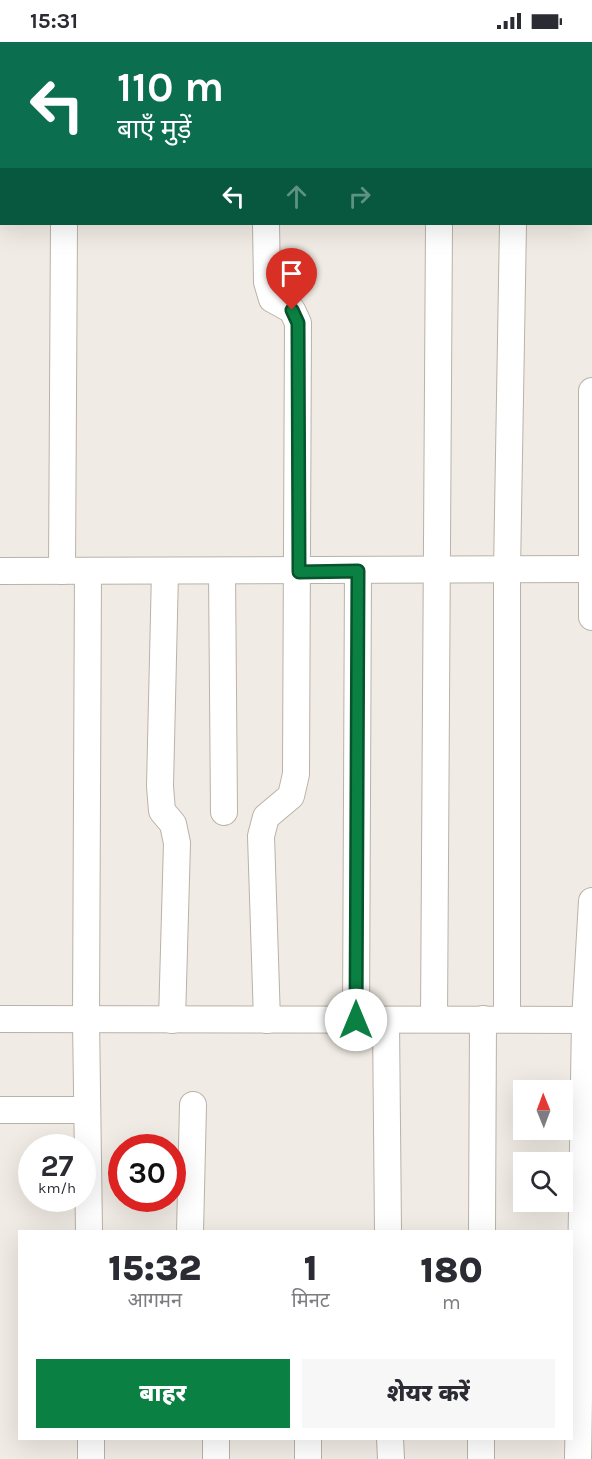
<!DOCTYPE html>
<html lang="hi">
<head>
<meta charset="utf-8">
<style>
	body { margin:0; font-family:Karla,"Noto Sans Devanagari",sans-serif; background:#f7f7f7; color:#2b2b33; height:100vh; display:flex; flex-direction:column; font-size:22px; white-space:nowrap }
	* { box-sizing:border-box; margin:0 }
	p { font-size:20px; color:#7c7c81 }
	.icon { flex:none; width:33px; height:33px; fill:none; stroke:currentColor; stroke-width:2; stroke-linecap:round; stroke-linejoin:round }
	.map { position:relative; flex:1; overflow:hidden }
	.sheet { position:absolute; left:18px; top:1188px; width:555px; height:210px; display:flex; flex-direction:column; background:#fff; border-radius:0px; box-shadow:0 6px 24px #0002 }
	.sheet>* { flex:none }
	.guide { position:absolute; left:0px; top:0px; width:592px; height:183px; box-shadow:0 6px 24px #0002; background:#0b6e4f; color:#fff; overflow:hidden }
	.needle { width:39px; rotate:359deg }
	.fabs { position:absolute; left:513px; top:1038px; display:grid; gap:12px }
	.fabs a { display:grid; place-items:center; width:60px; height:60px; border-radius:0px; background:#fff; box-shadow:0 6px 24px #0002; font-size:30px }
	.speed { position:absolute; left:18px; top:1092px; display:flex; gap:12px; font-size:30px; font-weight:700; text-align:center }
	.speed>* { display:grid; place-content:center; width:78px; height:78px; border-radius:50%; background:#fff; box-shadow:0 6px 24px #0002; line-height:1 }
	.speed small { font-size:15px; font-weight:400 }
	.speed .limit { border:9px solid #d22; background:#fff; color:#111 }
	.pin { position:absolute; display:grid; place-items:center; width:51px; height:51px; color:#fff; margin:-62px -26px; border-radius:50% 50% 50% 0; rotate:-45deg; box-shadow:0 0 6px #0007 }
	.pin .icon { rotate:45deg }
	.me { position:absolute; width:66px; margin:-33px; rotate:0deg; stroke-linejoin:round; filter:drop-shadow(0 0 4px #0008) }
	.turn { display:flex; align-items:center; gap:21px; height:126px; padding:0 18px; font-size:27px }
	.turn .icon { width:78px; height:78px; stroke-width:2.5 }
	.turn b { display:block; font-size:42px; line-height:51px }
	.lanes { display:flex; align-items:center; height:57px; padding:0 18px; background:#0003; justify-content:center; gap:30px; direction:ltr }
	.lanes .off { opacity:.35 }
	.eta { display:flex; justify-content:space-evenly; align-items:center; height:102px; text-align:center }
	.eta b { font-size:36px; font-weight:800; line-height:42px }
	.primary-button { display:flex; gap:12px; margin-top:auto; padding:12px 18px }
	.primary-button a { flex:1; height:69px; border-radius:0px; background:#0b8043; color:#fff; font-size:24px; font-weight:800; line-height:69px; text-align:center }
	.primary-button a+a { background:#f7f7f7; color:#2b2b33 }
	.status { display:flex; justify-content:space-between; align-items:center; height:42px; padding:0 30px; background:#fff; direction:ltr }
	.status svg { height:16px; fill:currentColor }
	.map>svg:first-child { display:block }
</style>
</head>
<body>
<div class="status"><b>15:31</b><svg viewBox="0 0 49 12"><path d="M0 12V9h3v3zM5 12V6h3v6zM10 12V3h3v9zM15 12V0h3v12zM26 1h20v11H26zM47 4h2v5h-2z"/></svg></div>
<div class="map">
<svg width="592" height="1417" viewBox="0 0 592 1417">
	<rect width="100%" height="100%" fill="#f0ebe4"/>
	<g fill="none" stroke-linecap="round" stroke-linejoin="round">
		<defs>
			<g id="minor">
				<polyline points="263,0 263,2"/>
				<polyline points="438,0 438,2"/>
				<polyline points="511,0 511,2"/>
				<polyline points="66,2 66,0"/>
				<polyline points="0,9 2,9"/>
				<polyline points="591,18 592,100"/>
				<polyline points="591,148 592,148"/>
				<polyline points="266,182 267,240 272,257 292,268 298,281 296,732 291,754 266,775 261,794 267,978"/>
				<polyline points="592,349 592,575"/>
				<polyline points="0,529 592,527"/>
				<polyline points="62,529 64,182"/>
				<polyline points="88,529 86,977 89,1190"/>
				<polyline points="165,530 160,744 162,769 173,782 177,801 172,978"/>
				<polyline points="222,530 224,770"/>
				<polyline points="0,977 592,978"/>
				<polyline points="434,977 439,182"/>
				<polyline points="507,977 507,529 513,182"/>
				<polyline points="356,978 358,529"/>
				<polyline points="386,978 388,1190"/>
				<polyline points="0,1068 87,1068"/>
				<polyline points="190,1190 193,1063"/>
				<polyline points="482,1190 483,977"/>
				<polyline points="91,1396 91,1417"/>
				<polyline points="216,1396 216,1417"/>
				<polyline points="390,1396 391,1417"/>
				<polyline points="308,1417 308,1396"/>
				<polyline points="481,1417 481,1396"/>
				<polyline points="578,1417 585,978 592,859"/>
			</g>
		</defs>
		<use href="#minor" stroke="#bab2a8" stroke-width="28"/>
		<use href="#minor" stroke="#fff" stroke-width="26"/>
	</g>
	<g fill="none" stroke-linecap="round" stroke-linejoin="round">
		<defs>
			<polyline id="route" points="292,268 298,281 299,530 358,529 356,978"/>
		</defs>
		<use href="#route" stroke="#07532c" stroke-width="15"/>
		<use href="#route" stroke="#0b8043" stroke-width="10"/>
	</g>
</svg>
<div class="fabs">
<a><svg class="needle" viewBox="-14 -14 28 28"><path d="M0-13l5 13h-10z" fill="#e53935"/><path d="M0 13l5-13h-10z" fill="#7c7c81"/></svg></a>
<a><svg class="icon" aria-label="search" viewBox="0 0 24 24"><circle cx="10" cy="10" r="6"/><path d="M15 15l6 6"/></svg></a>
</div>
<div class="speed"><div>27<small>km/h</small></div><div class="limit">30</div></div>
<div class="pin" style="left:292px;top:268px;background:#d93025"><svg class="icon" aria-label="arrive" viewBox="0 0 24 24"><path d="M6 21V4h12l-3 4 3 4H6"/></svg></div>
<svg class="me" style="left:356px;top:978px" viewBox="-20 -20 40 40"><circle r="19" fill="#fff"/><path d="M0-13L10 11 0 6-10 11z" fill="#0b8043"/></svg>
<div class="guide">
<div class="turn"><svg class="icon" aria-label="left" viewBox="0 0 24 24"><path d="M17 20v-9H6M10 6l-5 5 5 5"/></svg><div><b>110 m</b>बाएँ मुड़ें</div></div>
<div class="lanes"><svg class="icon" aria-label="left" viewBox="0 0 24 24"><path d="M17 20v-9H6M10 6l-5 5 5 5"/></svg><svg class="icon off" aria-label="ahead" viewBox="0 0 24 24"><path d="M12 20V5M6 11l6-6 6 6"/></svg><svg class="icon off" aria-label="right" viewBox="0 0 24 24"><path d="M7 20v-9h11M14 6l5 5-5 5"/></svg></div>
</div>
<section class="sheet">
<div class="eta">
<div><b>15:32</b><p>आगमन</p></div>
<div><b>1</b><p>मिनट</p></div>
<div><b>180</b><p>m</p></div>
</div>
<div class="primary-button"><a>बाहर</a><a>शेयर करें</a></div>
</section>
</div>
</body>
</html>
